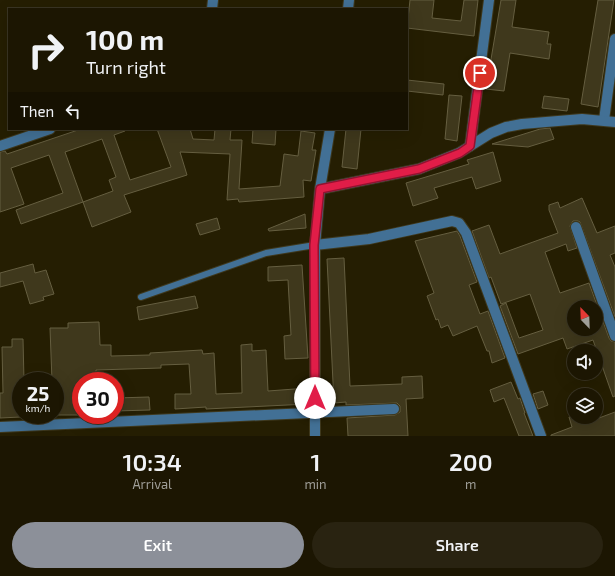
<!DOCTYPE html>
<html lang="en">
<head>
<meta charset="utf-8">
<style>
	body { margin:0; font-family:"Exo 2",sans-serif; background:#292311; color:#f1f3f6; height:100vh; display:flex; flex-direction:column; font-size:15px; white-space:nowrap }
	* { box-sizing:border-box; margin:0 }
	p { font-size:13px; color:#a09f99 }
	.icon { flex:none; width:22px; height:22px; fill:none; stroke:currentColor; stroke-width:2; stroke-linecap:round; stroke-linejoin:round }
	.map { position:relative; height:436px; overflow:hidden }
	.panel { display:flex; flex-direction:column; background:#1c1602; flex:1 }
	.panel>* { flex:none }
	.hud { position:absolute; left:8px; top:8px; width:400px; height:122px; border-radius:0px; box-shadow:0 4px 16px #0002,0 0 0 1px #3a3524; background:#1c1602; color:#f1f3f6; overflow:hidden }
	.needle { width:26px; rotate:337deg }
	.controls { position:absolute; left:567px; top:300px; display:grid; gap:8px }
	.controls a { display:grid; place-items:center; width:36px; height:36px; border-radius:50%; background:#1c1602; box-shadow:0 4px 16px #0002,0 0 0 1px #3a3524; font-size:20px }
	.speed { position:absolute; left:12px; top:372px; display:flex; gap:8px; font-size:20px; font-weight:700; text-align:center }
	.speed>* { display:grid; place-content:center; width:52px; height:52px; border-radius:50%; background:#1c1602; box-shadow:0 4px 16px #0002,0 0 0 1px #3a3524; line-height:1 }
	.speed small { font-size:10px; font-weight:400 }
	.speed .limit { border:6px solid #d22; background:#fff; color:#111 }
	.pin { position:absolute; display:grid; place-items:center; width:34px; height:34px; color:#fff; margin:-17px; border:2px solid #fff; border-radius:50%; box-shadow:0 1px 4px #0007 }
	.me { position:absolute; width:44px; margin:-22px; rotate:0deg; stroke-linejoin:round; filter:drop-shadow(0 0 3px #0008) }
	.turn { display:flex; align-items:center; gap:14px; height:84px; padding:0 12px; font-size:18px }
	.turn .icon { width:52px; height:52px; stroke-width:2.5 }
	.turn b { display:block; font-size:28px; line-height:34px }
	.then { display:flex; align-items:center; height:38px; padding:0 12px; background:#0003; gap:8px; font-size:15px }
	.eta { display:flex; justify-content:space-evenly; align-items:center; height:68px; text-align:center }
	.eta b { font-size:24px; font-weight:600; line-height:28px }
	.cta { display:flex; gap:8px; margin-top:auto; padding:8px 12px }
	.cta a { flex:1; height:46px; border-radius:24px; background:#8c9099; color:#fff; font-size:16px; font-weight:600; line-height:46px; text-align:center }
	.cta a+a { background:#292311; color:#f1f3f6 }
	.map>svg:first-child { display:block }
</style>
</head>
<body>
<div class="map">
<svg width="615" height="436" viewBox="0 0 615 436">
	<rect width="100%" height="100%" fill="#251e02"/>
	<g fill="#3f381c" stroke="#655e40" fill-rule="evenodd">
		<polygon points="410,0 434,0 432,18 461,21 464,0 478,0 474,36 407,28"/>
		<polygon points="501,0 516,0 512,27 549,32 547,44 551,44 549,59 510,53 504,91 486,89"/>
		<polygon points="598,0 614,0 598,107 581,104"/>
		<polygon points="407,80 444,84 443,95 407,91"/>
		<polygon points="449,95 462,96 457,141 445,139"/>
		<polygon points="544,96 569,99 567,111 542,108"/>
		<polygon points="550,128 554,139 528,147 492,144 540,129"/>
		<path d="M81,129H125V131L114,135L130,180L171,167L157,129H190L193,139L214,140L215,129H231L230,140H242L239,189L280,186L284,154L298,156L301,131L315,133L312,150H316L311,181L303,180L304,197L239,202L238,199L227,200L230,154L180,152L187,175L124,195L131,212L92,227L83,202L21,224L16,210L63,193L49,155L11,168L24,204L0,212V152L5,151L7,154ZM102,139L116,177L109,180L113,191L83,202L65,152Z"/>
		<polygon points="253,129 276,129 275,145 252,143"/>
		<polygon points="346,129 361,129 357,169 342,167"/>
		<polygon points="493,152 501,181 476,189 472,177 434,188 438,198 413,206 406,183 469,164 467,160"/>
		<path d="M582,198L597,233L615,226V253L610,255L615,267V317L580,222L578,221H573L570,226L577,248L568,251L566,244L545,252L560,293L589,283L609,338L611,341L615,342V396L613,397L593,340L567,349L563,338L518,354L500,306L506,303L519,338L543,330L530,294L501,304L491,277L489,278L472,231L489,225L500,254L558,233L549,210V205L558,202L560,208ZM574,307H596V329H574Z"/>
		<polygon points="305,214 306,228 269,231 268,229"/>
		<polygon points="217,218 220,229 200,235 196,224"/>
		<polygon points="457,231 460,236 477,282 469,285 480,314 488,311 505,358 492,363 489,351 487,351 477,326 453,336 448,325 441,328 438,319 436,320 427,296 434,293 415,241"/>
		<polygon points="344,258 350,386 402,384 402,377 422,376 423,398 406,399 408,436 348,436 347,418 395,415 400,412 400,406 397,403 346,405 346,402 334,403 327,259"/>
		<polygon points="33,264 35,273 46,270 54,294 43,297 44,300 30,304 23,281 0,287 0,273"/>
		<polygon points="302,265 308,358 285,359 284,336 291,335 288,280 268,281 268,267"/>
		<polygon points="195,296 198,308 139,320 137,307"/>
		<polygon points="99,322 100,345 111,345 111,356 150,355 150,353 202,350 203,354 214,353 216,394 242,393 241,345 252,344 252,351 266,350 268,391 308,388 308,404 206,409 206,407 175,409 175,394 191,394 189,364 161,365 161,368 96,370 96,381 81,381 81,415 55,415 55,381 52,381 50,328 68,328 68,323"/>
		<polygon points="12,339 23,339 24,381 21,381 21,417 0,418 0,393 3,393 2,347 12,347"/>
		<polygon points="511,382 518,399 520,398 525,413 524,413 533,436 519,436 504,398 494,402 490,390"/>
		<polygon points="543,391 548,405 538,409 533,394"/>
		<polygon points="149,397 150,410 115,411 115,398"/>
		<polygon points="615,412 615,436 551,436 551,435 572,427 569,417 590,417 591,421"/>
	</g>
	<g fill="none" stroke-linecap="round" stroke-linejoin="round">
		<defs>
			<polyline id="lane" points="141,297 266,253 315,245"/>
			<g id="street">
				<polyline points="212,9 213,0"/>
				<polyline points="348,9 349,0"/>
				<polyline points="604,120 615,39"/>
				<polyline points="0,146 50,129"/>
				<polyline points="470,146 489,0"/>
				<polyline points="320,189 419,169 459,153 491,133 506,127 522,124 582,119 615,122"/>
				<polyline points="576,227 615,336"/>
				<polyline points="315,245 369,239 452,221 459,223 466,233 541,436"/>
				<polyline points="0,427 394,409"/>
				<polyline points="315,436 315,245 320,189 330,129"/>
			</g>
		</defs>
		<use href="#lane" stroke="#3e381d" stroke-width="8"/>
		<use href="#street" stroke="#3e381d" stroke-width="12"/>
		<use href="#lane" stroke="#427095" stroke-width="6"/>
		<use href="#street" stroke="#427095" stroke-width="10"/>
	</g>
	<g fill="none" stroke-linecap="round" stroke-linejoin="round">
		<defs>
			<polyline id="route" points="315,398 314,245 320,189 419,169 460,153 470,146 480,73"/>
		</defs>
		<use href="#route" stroke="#92132f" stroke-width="10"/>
		<use href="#route" stroke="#e11d48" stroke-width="7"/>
	</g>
</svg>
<div class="controls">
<a><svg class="needle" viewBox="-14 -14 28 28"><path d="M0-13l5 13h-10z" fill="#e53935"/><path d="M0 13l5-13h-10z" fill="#a09f99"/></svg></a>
<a><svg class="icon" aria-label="sound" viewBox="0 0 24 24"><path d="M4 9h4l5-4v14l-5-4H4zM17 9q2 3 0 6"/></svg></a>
<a><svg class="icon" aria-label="layers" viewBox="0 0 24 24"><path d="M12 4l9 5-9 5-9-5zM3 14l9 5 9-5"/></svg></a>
</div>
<div class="speed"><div>25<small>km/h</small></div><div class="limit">30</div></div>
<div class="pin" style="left:480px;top:73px;background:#d93025"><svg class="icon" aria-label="arrive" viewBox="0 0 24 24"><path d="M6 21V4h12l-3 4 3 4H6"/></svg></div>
<svg class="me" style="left:315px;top:398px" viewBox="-20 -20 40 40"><circle r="19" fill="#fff"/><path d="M0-13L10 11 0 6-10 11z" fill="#e11d48"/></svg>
<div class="hud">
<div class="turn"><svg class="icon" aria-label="right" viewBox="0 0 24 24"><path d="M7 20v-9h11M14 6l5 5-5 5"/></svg><div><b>100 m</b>Turn right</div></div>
<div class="then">Then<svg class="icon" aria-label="left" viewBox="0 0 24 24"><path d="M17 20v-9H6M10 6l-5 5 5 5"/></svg></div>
</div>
</div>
<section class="panel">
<div class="eta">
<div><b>10:34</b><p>Arrival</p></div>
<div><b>1</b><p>min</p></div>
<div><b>200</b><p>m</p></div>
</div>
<div class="cta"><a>Exit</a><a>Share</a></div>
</section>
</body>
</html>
